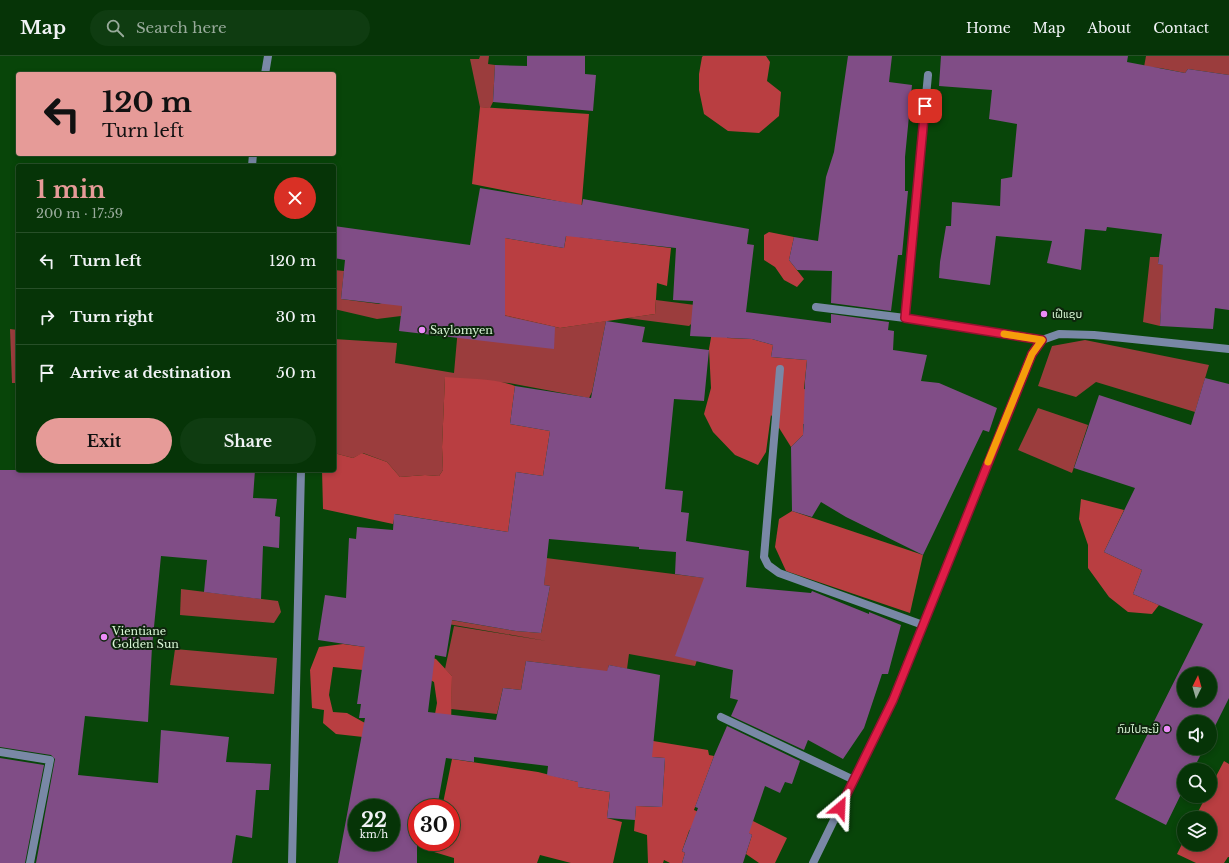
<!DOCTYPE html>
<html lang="en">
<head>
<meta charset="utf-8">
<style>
	body { margin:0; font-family:"Libre Baskerville","Noto Sans Lao",serif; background:#0f3c11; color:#f1f3f6; height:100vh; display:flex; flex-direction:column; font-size:15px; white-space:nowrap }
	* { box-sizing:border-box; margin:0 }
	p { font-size:13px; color:#98aa9b }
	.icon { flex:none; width:22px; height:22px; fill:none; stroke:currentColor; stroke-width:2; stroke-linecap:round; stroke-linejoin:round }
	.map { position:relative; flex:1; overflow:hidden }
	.drawer { position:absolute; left:16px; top:108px; width:320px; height:308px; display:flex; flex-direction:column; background:#063407; border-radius:4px; box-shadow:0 2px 6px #0003,0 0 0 1px #274f28 }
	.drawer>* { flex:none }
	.hud { position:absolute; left:16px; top:16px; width:320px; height:84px; border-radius:4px; box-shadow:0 2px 6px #0003,0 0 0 1px #274f28; background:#e69b98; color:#111; overflow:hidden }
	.needle { width:26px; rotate:5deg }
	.controls { position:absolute; left:1177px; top:611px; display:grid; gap:8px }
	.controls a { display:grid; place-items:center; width:40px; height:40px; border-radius:50%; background:#063407; box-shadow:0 2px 6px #0003,0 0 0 1px #274f28; font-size:20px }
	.speed { position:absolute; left:348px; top:743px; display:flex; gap:8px; font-size:20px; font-weight:700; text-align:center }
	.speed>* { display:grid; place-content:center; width:52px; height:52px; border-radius:50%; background:#063407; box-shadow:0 2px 6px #0003,0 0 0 1px #274f28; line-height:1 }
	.speed small { font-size:10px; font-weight:400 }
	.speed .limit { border:6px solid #d22; background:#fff; color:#111 }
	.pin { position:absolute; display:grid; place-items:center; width:34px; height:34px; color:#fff; margin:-17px; border-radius:8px; box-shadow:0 2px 6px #0006 }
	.me { position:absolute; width:44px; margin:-22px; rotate:26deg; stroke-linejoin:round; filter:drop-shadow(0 0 3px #0008) }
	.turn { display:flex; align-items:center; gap:14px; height:84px; padding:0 20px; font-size:18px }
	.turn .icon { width:52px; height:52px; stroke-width:2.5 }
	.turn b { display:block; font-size:28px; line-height:34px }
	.round { display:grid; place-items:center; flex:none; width:42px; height:42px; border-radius:21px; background:#0f3c11 }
	.summary { display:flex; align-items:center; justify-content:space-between; height:68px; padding:0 20px }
	h1 { font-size:24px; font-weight:700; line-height:30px; color:#e69b98 }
	.primary-button { display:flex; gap:8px; margin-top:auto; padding:8px 20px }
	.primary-button a { flex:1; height:46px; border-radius:24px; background:#e69b98; color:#111; font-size:16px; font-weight:700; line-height:46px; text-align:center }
	.primary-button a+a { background:#0f3c11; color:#f1f3f6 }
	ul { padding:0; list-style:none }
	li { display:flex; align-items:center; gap:12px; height:56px; padding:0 20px; border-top:1px solid #274f28 }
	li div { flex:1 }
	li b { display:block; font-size:15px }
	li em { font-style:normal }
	header { display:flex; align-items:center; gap:24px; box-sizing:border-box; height:56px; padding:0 20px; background:#063407; border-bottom:1px solid #274f28 }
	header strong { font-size:19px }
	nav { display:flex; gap:22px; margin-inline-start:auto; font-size:14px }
	.search { width:280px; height:36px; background:#0f3c11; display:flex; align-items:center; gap:10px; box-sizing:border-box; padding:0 14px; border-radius:22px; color:#98aa9b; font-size:15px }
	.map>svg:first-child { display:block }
</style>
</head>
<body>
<header>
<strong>Map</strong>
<div class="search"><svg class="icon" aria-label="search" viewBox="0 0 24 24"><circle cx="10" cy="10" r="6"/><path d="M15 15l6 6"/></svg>Search here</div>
<nav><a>Home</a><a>Map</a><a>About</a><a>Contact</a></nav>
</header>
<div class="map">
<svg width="1229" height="807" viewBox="0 0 1229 807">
	<rect width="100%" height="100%" fill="#084509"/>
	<g fill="#9b3d3d">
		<polygon points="480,0 489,0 488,8 495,9 493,46 490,52 480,51 470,3 479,3"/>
		<polygon points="1146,0 1229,0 1229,19 1188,13 1185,17 1160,12 1144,11"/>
		<polygon points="1150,201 1159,201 1158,208 1222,215 1162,240 1160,270 1143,266"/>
		<polygon points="334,214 344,215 341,243 379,248 403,240 401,260 377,263 334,253"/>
		<polygon points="656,244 695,249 696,263 689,270 627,262 655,258"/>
		<polygon points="460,249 560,272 606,265 592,336 589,342 509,327 445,322 442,391 443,414 439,420 425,419 400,421 387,406 363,397 353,402 334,397 334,283 397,287 395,307 454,317"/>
		<polygon points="10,273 18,274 18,327 12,327"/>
		<polygon points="1085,284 1209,309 1195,356 1096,326 1076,341 1038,330 1052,290"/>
		<polygon points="1038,352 1088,369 1072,417 1018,394"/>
		<polygon points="546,502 737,526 701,592 695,610 629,598 627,613 609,609 605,625 578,641 582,612 526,605 521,634 503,632 497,658 451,653 452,620 445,613 454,570 547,585 425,564 427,560 516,575 541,577 550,530 544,529"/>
		<polygon points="181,533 278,545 281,556 274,567 180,559"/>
		<polygon points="175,593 277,602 274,638 170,629"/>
	</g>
	<g fill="#b93e41">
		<polygon points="703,0 766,0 770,6 767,25 781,36 779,60 759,77 728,75 704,58 699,34 699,18 702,1"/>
		<polygon points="480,51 589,58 579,181 671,192 667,230 657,227 655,258 560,272 460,249 505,182 564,192 572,148 472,128"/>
		<polygon points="769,176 794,181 789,204 804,223 797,231 784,224 775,211 764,204 764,179"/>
		<polygon points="727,260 727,282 752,283 773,289 771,301 807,304 804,333 849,341 843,367 803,368 803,379 791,391 771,359 766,396 758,409 735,399 713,376 704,358 711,332 709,293 712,276"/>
		<path d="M445,321C466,323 495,322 515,330L510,368L550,375L543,420L516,416L508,476L395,458L393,468L323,453L322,414H334V397L353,402L362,397L387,406L400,421L425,419L439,420L443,414L442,391Z"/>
		<polygon points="1081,443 1124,454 1104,496 1142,514 1133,538 1159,549 1152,558 1128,556 1109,541 1088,512 1088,489 1079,463"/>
		<polygon points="792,455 923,499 910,557 786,515 775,491 779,463"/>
		<polygon points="343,588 402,596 405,592 436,603 452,620 451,670 430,685 437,647 434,626 414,615 363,614 333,611 329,639 333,656 347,657 365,667 363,681 336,678 323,667 324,654 312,652 310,614 319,591"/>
		<polygon points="641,683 708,694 709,699 714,700 694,754 701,757 689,775 682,795 685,797 682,807 670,807 664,804 663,807 648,807 647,779 634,775 636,750 662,751 665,702 638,700"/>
		<polygon points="452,703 538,716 578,726 578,731 610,736 607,762 622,766 613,807 571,807 540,799 537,807 454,807 454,802 434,796 436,786 451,786 451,752 442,752"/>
		<polygon points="1224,705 1229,708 1229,801 1228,801 1224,807 1196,807 1177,798 1184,784 1184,788 1210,788 1210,762 1195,762 1206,740 1210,740 1210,732"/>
		<polygon points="753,765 787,782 775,807 759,807 746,798 752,779 745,775"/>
	</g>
	<g fill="#804d86" fill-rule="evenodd">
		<polygon points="527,0 585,0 585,18 596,19 593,55 493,46 495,9 527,10"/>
		<polygon points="848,0 892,0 889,26 912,29 905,101 905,135 908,135 902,199 898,199 891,255 831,247 832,215 797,214 789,204 794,181 818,185 826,121 834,96"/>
		<polygon points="941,0 1128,0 1127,6 1185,17 1188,13 1229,19 1229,254 1215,252 1213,273 1160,270 1163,209 1158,208 1162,178 1107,171 1106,175 1085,173 1081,214 1047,207 1052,185 996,180 990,229 939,222 940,206 946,170 951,170 952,146 1000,150 1001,123 1012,121 1017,68 989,63 992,34 939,30"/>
		<polygon points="480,132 582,149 583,143 749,173 747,188 754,189 746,256 831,267 831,258 889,266 888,274 894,275 893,294 927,299 921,325 939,327 997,352 989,376 983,374 923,499 846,461 821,446 812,461 792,455 791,391 803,379 805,325 807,304 771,301 773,289 752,283 690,280 693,245 673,244 676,192 566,180 564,192 505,182 505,260 555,271 554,293 399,275 402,250 341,243 345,204 334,202 334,170 470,189"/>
		<path d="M606,265L645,271L642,286L709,294L704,345L674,343L665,433L683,435L681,456L689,457L686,485L749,495L746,531L811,537L812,535L869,558V556L901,569L888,618H882L864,672L843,703L808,684L804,694L731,660L738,644L730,642L733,614L675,600L704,522L675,518L676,496L639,493V491L549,483L544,529L550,530L541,577L516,575L452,564L446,601L435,599L428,656L496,664L503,632L521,634L526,605L607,615L609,609L660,619L652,701L665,702L662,751L636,750L635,764L607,762L610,736L578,731V726L547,719L548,710L474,701V706L446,702L437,752H417V807H338L365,662H359L361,648H357L365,591L318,584L325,539L346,542L349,482L356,483L357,471L393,474L394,458L508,476L516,416L543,420L550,375L510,368L515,330L591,342ZM357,752H391V786H357Z"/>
		<path d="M1205,322L1229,328V642L1210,680V666H1184V692H1204L1193,714H1184V732L1166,769L1115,743L1203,568L1133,538L1142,514L1104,496L1135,432L1074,412L1099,339L1191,369ZM1184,618H1210V644H1184Z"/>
		<polygon points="0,414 255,414 253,442 277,443 275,460 280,461 279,492 263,490 261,543 204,536 207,504 161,500 152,591 148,666 85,660 78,719 158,727 161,674 229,681 226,706 271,708 269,734 256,734 252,782 236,779 232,807 36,807 55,703 51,699 0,691"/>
		<polygon points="727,670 800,705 792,728 785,726 780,737 765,730 749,777 752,779 743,807 682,807 685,797 682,795 698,752 695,751 714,700"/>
		<polygon points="0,702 44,709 25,807 0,807"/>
	</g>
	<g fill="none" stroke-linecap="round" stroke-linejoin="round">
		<g stroke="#7988a6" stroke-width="8">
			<polyline points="265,18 268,0"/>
			<polyline points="252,110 253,98"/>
			<polyline points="816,251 905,262 1042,284 1059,278 1094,279 1229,293"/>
			<polyline points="905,262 928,19"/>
			<polyline points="780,313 764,501 768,509 779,517 923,569"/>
			<polyline points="721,661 854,724"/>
			<polyline points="0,696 50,704 30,807"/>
			<polyline points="292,807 301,414"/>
			<polyline points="813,807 893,643 1032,298 1042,284"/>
		</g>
	</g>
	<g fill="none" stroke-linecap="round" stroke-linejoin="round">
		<defs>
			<polyline id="route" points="840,752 893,644 1032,298 1042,284 905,262 925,50"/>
		</defs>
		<use href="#route" stroke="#92132f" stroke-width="10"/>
		<use href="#route" stroke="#e11d48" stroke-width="7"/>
		<polyline stroke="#f59e0b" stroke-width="7" points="988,406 1032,298 1042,284 1004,278"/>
	</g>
	<g fill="#ed8cf9" stroke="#0e250d" stroke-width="1.5">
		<circle cx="1044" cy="258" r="4"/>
		<circle cx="422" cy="274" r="4"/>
		<circle cx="104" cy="581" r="4"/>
		<circle cx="1167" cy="673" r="4"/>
	</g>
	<g text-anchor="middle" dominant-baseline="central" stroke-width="4" stroke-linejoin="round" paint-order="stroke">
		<g font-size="11" fill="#d9f6d6" stroke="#0e250d" text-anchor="start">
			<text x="1052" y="258">ເຝີແຊບ</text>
			<text x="430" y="274">Saylomyen</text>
			<text x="112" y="575">Vientiane<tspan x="112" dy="13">Golden Sun</tspan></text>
			<text x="1159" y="673" text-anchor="end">ກົມໄປສະນີ</text>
		</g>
	</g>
</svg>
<div class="controls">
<a><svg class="needle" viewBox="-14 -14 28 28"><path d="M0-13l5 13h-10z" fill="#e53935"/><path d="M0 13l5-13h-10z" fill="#98aa9b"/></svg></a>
<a><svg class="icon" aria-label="sound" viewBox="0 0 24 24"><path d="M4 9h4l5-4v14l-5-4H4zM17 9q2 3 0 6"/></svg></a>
<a><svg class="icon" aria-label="search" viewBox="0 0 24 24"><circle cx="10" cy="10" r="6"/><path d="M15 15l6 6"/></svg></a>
<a><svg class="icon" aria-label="layers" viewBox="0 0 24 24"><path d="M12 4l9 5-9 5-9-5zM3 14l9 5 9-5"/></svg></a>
</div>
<div class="speed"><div>22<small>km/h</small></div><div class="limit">30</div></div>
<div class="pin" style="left:925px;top:50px;background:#d93025"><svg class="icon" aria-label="arrive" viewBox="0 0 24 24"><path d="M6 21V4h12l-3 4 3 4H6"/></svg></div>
<svg class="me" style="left:840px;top:752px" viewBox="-20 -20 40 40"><path d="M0-17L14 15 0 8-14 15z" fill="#e11d48" stroke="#fff" stroke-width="4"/></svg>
<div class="hud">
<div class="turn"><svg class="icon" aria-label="left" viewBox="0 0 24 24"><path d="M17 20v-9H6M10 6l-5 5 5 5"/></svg><div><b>120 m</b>Turn left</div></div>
</div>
<section class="drawer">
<div class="summary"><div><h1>1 min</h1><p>200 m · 17:59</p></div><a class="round" style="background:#d93025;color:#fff"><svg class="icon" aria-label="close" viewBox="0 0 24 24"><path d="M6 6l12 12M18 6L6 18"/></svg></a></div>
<ul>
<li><svg class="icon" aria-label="left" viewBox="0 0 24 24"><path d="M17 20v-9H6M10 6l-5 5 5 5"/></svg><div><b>Turn left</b></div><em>120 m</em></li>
<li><svg class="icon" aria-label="right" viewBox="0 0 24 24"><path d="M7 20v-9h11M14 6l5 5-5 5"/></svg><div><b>Turn right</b></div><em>30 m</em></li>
<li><svg class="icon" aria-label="arrive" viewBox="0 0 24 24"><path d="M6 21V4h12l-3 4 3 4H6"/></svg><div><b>Arrive at destination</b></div><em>50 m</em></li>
</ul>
<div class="primary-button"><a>Exit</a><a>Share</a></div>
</section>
</div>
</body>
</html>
